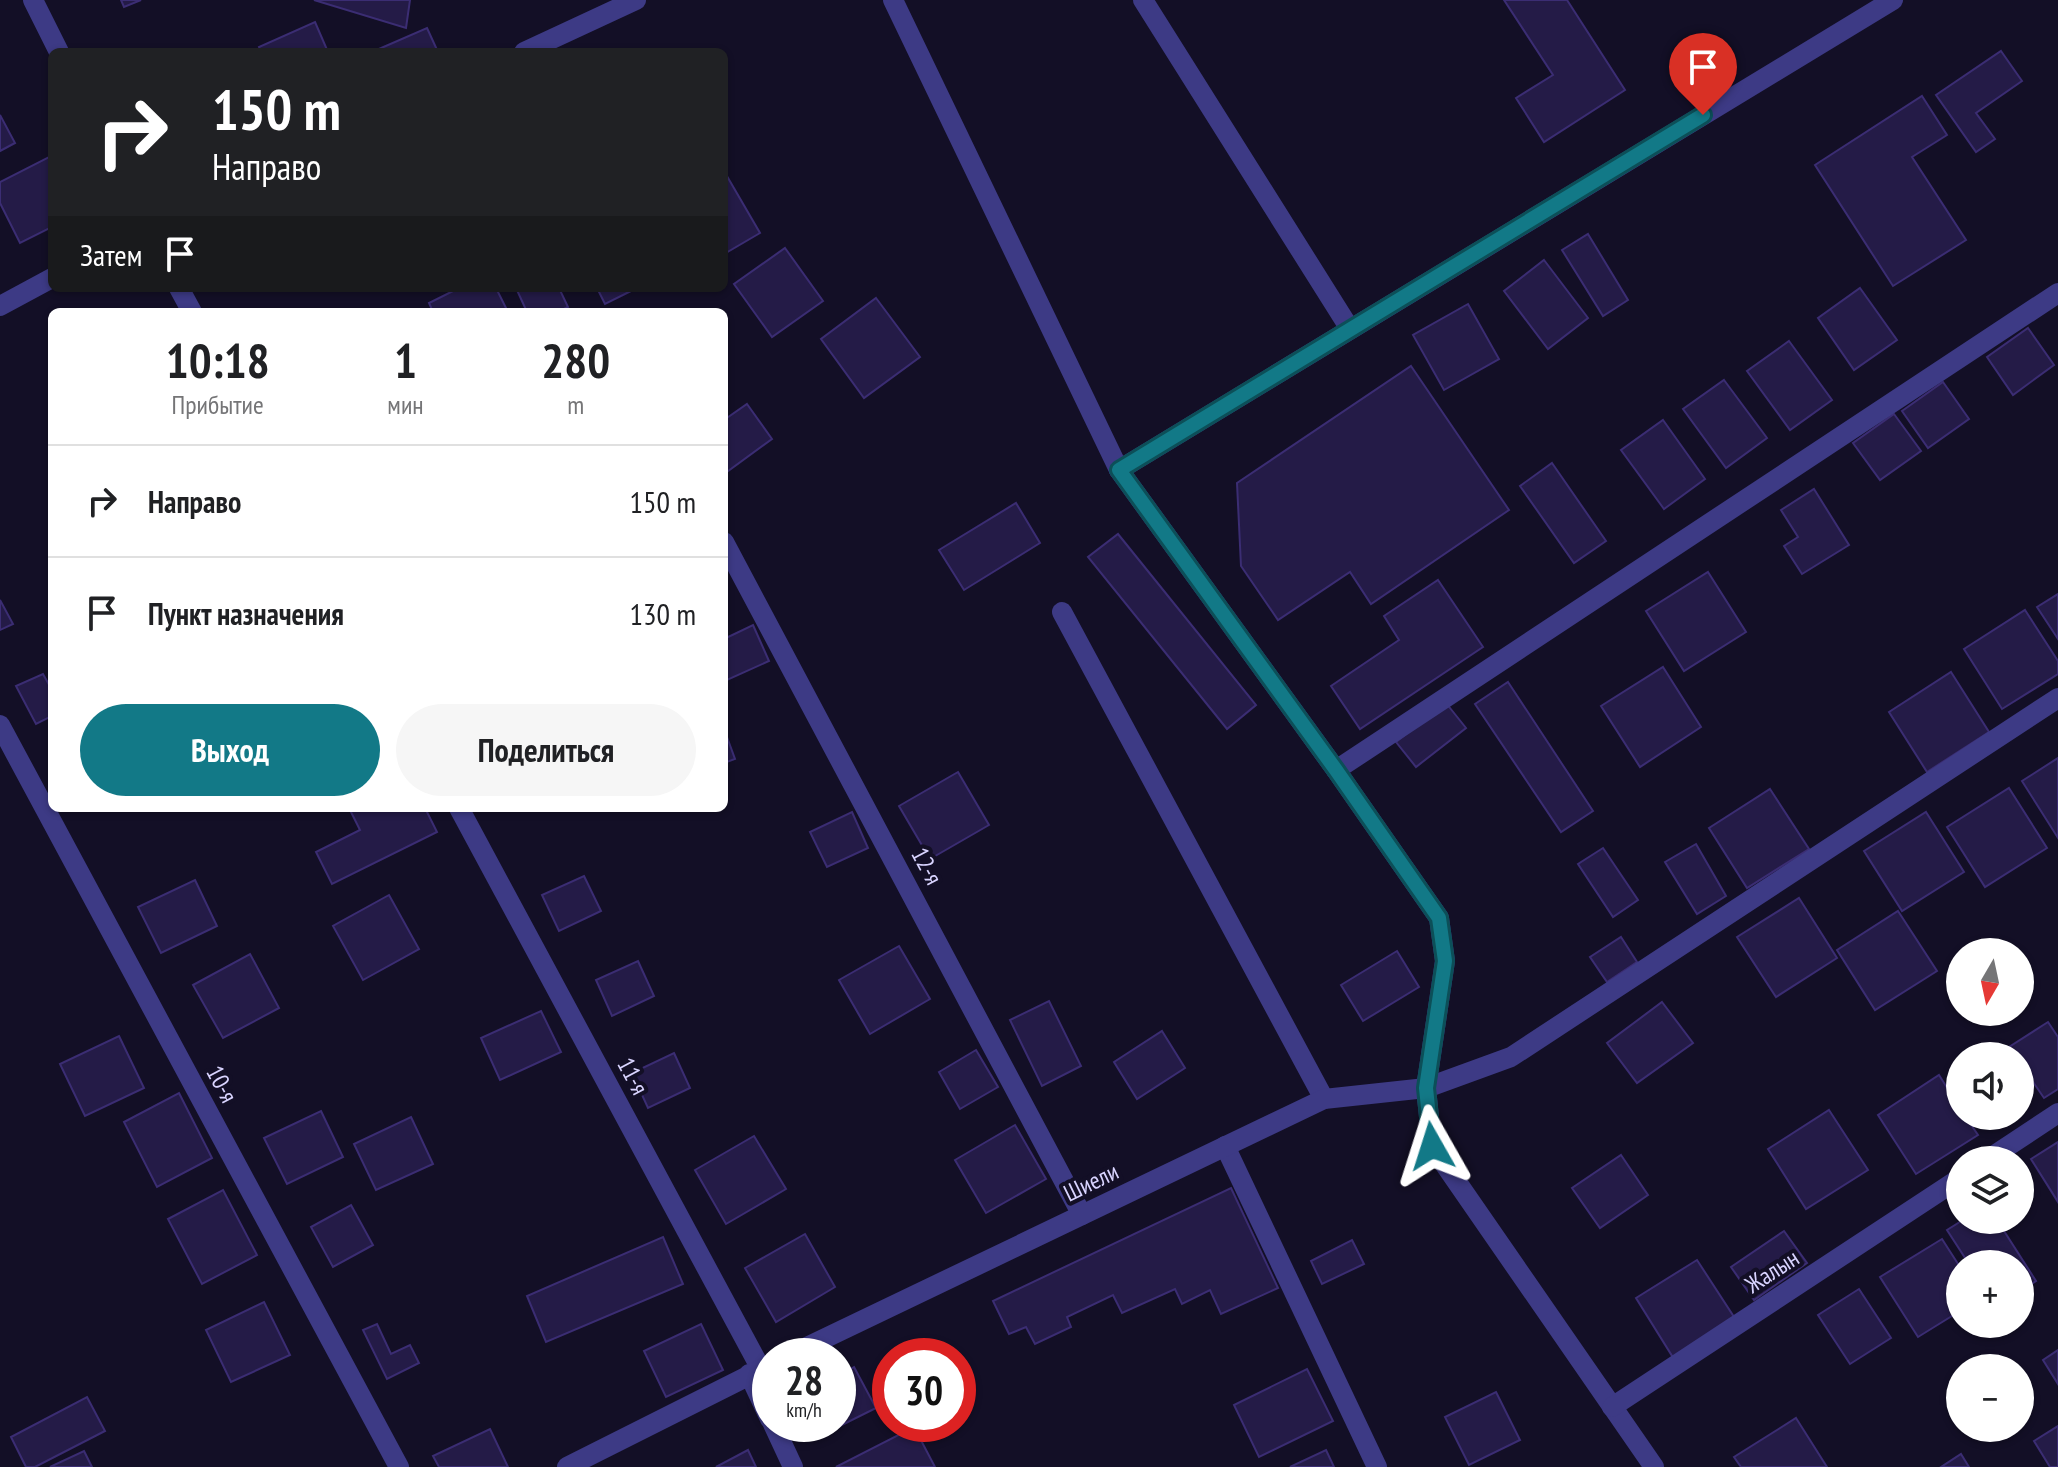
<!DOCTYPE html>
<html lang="ru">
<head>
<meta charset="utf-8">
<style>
	body { margin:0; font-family:"PT Sans Narrow",sans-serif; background:#f6f6f6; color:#202124; height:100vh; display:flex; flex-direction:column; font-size:30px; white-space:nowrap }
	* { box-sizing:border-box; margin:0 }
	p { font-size:26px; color:#757577 }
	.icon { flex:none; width:44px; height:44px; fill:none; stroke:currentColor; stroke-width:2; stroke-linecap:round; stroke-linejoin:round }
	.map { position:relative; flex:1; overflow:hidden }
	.details { position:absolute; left:48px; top:308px; width:680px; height:504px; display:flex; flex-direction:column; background:#fff; border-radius:12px; box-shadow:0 2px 6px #0004 }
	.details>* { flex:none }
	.guide { position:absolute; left:48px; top:48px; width:680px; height:244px; border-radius:12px; box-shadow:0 2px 6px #0004; background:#202124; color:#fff; overflow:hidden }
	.needle { width:52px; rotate:189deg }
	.fabs { position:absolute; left:1946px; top:938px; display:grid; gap:16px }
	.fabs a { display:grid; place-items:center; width:88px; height:88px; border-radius:50%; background:#fff; box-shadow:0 2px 6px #0004; font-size:40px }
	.speed { position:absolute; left:752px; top:1338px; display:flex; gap:16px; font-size:40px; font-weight:700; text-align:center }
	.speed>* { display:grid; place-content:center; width:104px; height:104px; border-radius:50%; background:#fff; box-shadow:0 2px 6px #0004; line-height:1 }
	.speed small { font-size:20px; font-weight:400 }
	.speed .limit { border:12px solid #d22; background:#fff; color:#111 }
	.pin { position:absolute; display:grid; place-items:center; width:68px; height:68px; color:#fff; margin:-82px -34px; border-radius:50% 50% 50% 0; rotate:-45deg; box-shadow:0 0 8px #0007 }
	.pin .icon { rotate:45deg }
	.me { position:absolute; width:88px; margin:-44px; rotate:354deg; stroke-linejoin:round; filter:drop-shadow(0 0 6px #0008) }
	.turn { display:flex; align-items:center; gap:28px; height:168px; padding:0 32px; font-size:36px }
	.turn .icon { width:104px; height:104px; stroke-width:2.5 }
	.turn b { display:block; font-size:56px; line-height:68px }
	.then { display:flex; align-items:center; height:76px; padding:0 32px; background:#0003; gap:16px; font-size:30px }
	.eta { display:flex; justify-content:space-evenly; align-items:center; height:136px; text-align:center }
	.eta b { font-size:48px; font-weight:700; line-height:56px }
	.action { display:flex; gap:16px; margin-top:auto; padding:16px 32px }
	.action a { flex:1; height:92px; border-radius:48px; background:#127987; color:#fff; font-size:32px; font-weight:700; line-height:92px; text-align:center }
	.action a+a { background:#f6f6f6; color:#202124 }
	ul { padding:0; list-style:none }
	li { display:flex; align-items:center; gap:24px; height:112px; padding:0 32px; border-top:2px solid #e0e0e0 }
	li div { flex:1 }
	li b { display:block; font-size:30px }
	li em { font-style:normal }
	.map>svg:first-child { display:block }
</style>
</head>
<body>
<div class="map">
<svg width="2058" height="1467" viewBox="0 0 2058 1467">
	<rect width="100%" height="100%" fill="#130f26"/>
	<g fill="#241b47" stroke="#3b2d73" stroke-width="2">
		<polygon points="121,0 141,0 124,7"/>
		<polygon points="314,0 410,0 406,28"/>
		<polygon points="1504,0 1567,0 1625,90 1544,142 1516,98 1553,75"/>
		<polygon points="315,22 328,52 261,52 259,47"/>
		<polygon points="427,28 438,52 372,52"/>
		<polygon points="2001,51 2022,81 1976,113 1995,139 1976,152 1936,95"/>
		<polygon points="1922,96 1947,135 1912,157 1966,240 1893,286 1815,165"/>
		<polygon points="0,115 15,143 0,151"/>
		<polygon points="51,156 52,227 20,243 0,203 0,182"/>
		<polygon points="724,171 760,233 724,254"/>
		<polygon points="1588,234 1628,300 1603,316 1562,250"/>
		<polygon points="785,248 823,301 772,337 734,284"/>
		<polygon points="1544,260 1588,318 1548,349 1504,291"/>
		<polygon points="459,288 496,288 508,312 433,312 429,303"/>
		<polygon points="516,288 559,288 568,307 558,312 527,312"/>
		<polygon points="597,288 637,288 605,304"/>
		<polygon points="1860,288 1897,340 1854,370 1818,318"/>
		<polygon points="876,298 920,357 864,398 821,339"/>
		<polygon points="1468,304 1499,359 1444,390 1413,335"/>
		<polygon points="2028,328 2054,365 2013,395 1987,357"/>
		<polygon points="1789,341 1832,400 1790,430 1747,371"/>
		<polygon points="1411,366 1509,510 1371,604 1350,572 1278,620 1241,566 1237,483"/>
		<polygon points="1724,380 1767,438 1726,468 1683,409"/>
		<polygon points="1943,382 1969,419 1928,448 1902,411"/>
		<polygon points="747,404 772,439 724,474 724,420"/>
		<polygon points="1894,414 1921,451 1880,480 1853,443"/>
		<polygon points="1663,420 1705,479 1664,509 1621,450"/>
		<polygon points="1552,463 1606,541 1574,563 1520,486"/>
		<polygon points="1814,489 1849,545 1802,574 1784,546 1798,537 1781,510"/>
		<polygon points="1016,503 1040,543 964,590 939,550"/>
		<polygon points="1118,534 1256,705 1227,729 1088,557"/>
		<polygon points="1708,572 1746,632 1684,671 1646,611"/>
		<polygon points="1438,580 1483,647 1360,729 1331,686 1399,640 1384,616"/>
		<polygon points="2058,594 2058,639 2037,607"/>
		<polygon points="0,600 13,624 0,630"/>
		<polygon points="2025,610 2058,661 2058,674 2002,709 1964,649"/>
		<polygon points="753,625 769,661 727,680 724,673 724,639"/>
		<polygon points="1663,667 1701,727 1640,767 1601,706"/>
		<polygon points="1951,672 1989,732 1927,772 1889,712"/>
		<polygon points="43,674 52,690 52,716 36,724 16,686"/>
		<polygon points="1508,682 1593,811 1561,832 1475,704"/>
		<polygon points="1446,703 1466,728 1416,767 1396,742"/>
		<polygon points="724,729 735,759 724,763"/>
		<polygon points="2058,758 2058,838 2022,781"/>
		<polygon points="958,772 989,825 930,859 899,806"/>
		<polygon points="2009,788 2047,848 1985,887 1947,827"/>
		<polygon points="1770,789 1809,849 1747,888 1709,828"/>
		<polygon points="349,808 425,808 437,832 332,884 316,852 360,830"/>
		<polygon points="852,812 868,848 827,867 810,832"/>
		<polygon points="1926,812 1964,872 1902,911 1864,851"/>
		<polygon points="1696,844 1726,896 1697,914 1665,862"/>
		<polygon points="1603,848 1638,900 1613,917 1578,864"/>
		<polygon points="584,876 601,911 559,931 542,895"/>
		<polygon points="195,880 217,926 161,953 138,907"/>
		<polygon points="389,895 419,949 363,980 333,926"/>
		<polygon points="1799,898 1837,958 1776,997 1737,937"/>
		<polygon points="1898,911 1937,971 1875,1010 1837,950"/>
		<polygon points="1621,937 1637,962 1607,982 1590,957"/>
		<polygon points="899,946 930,999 870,1034 839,980"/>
		<polygon points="1397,951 1419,987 1363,1021 1341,985"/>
		<polygon points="250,954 279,1008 223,1038 193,985"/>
		<polygon points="638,961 654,996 612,1016 596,980"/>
		<polygon points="1049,1001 1081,1066 1042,1086 1010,1020"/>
		<polygon points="1662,1002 1693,1043 1637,1083 1607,1043"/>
		<polygon points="541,1011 561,1052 500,1080 481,1038"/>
		<polygon points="2048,1022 2058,1037 2058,1089 2044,1098 2020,1063 2020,1056 2015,1056 2009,1047"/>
		<polygon points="1162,1031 1185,1068 1137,1099 1114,1062"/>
		<polygon points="119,1036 144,1088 85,1116 60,1064"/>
		<polygon points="976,1050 998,1087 960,1109 939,1072"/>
		<polygon points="674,1053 690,1088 648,1108 632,1073"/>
		<polygon points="1939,1075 1960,1108 1960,1116 1965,1116 1978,1135 1916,1174 1878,1115"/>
		<polygon points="179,1093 212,1158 157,1187 124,1122"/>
		<polygon points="1829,1110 1868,1170 1806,1209 1768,1149"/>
		<polygon points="321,1111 343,1157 287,1184 264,1138"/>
		<polygon points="411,1117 433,1164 376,1190 354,1144"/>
		<polygon points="1015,1125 1046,1179 986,1213 955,1160"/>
		<polygon points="754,1136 786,1189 726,1224 695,1170"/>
		<polygon points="2058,1142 2058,1202 2031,1159"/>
		<polygon points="1621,1155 1648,1195 1600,1228 1572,1188"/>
		<polygon points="1231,1188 1278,1288 1221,1314 1210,1290 1182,1304 1175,1289 1122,1313 1113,1295 1067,1317 1071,1327 1035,1344 1026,1327 1009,1334 993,1301"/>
		<polygon points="223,1190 257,1255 202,1284 168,1219"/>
		<polygon points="351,1205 373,1245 333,1267 311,1227"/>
		<polygon points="1963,1220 1997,1220 2036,1281 2020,1292 2020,1264 1969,1264 1947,1230"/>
		<polygon points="1784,1231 1807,1263 1754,1300 1731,1267"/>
		<polygon points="805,1234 835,1287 776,1322 745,1268"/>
		<polygon points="663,1237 683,1284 546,1342 527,1296"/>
		<polygon points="1942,1239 1960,1267 1960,1311 1918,1337 1880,1277"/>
		<polygon points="1352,1240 1364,1264 1322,1284 1311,1261"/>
		<polygon points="1697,1260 1736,1320 1674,1359 1636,1298"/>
		<polygon points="1859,1289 1891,1338 1850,1364 1818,1315"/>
		<polygon points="264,1302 290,1355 231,1382 206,1330"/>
		<polygon points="377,1324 391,1354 410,1345 419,1363 387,1379 363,1330"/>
		<polygon points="701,1324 723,1370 666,1397 644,1351"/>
		<polygon points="2058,1350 2058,1384 2043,1360"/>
		<polygon points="854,1367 876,1408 832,1430 828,1424 838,1424 838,1376"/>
		<polygon points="1307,1369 1333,1421 1259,1457 1234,1405"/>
		<polygon points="1496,1392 1520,1440 1469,1465 1445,1417"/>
		<polygon points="87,1397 105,1431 35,1467 26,1467 11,1437"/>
		<polygon points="1796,1418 1827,1467 1741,1467 1734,1457"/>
		<polygon points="2058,1426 2058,1467 2050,1467 2034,1441"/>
		<polygon points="914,1427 935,1467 836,1467"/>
		<polygon points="490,1429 508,1467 439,1467 433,1456"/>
		<polygon points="748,1450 756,1467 716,1467"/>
		<polygon points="1326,1450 1334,1467 1290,1467"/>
		<polygon points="84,1451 92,1467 50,1467"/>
		<polygon points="1961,1454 1969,1467 1941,1467"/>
	</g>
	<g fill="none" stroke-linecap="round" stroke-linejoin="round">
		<polyline stroke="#3d3a85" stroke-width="20" points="1062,612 1324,1099"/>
		<g stroke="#3d3a85" stroke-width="20">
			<polyline points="33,0 59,52"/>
			<polyline points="893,0 1119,470 1336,770 1439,918 1445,961 1426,1088 1432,1146 1654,1467"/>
			<polyline points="1143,0 1350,329"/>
			<polyline points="524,52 636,0"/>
			<polyline points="179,288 192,312"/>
			<polyline points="0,306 52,278"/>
			<polyline points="1119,470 1893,0"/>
			<polyline points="724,542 1082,1215"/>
			<polyline points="0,725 399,1467"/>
			<polyline points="1336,770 2058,293"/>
			<polyline points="459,808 761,1369"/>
			<polyline points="1225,1146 1377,1467"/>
			<polyline points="1987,1160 2058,1113"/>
			<polyline points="788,1356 1324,1099 1426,1088 1511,1057 2058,698"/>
			<polyline points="749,1374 770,1419"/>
			<polyline points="1612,1407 1960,1178"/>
			<polyline points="773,1424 793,1467"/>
			<polyline points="567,1467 770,1365"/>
		</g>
	</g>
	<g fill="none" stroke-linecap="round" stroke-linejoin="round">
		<defs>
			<polyline id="route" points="1432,1146 1426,1088 1445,961 1439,918 1336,770 1119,470 1703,115"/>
		</defs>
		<use href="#route" stroke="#0c4f58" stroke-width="20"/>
		<use href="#route" stroke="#127987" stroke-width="14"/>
	</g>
	<g text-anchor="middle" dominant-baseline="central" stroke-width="8" stroke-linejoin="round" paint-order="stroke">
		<g font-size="24" fill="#d9d4ff" stroke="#130f26">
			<text transform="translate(927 866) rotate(62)">12-я</text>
			<text transform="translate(633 1076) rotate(62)">11-я</text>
			<text transform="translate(222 1084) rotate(62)">10-я</text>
			<text transform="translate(1091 1182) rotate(-26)">Шиели</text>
			<text transform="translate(1772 1271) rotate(-33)">Жалын</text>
		</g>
	</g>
</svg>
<div class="fabs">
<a><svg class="needle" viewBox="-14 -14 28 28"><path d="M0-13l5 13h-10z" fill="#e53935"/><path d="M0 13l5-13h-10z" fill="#757577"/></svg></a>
<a><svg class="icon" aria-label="sound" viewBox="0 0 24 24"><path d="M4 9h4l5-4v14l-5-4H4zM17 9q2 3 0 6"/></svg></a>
<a><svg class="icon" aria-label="layers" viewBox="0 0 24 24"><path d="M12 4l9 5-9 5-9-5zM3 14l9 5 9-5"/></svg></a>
<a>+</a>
<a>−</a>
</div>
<div class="speed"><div>28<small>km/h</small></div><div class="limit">30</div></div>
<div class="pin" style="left:1703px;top:115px;background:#d93025"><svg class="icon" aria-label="arrive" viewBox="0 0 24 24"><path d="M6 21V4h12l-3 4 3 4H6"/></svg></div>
<svg class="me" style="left:1432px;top:1146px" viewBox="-20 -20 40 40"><path d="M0-17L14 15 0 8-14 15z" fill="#127987" stroke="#fff" stroke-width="4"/></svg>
<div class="guide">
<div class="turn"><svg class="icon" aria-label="right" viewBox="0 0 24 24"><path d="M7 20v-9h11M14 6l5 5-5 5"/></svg><div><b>150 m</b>Направо</div></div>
<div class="then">Затем<svg class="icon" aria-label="arrive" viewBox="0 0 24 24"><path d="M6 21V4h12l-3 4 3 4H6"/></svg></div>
</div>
<section class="details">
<div class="eta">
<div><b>10:18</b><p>Прибытие</p></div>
<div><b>1</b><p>мин</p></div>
<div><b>280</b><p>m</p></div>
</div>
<ul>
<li><svg class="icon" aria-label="right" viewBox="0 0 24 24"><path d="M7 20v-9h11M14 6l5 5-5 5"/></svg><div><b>Направо</b></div><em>150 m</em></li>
<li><svg class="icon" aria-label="arrive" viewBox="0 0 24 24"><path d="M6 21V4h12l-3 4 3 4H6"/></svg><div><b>Пункт назначения</b></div><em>130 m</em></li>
</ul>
<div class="action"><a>Выход</a><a>Поделиться</a></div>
</section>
</div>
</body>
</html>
